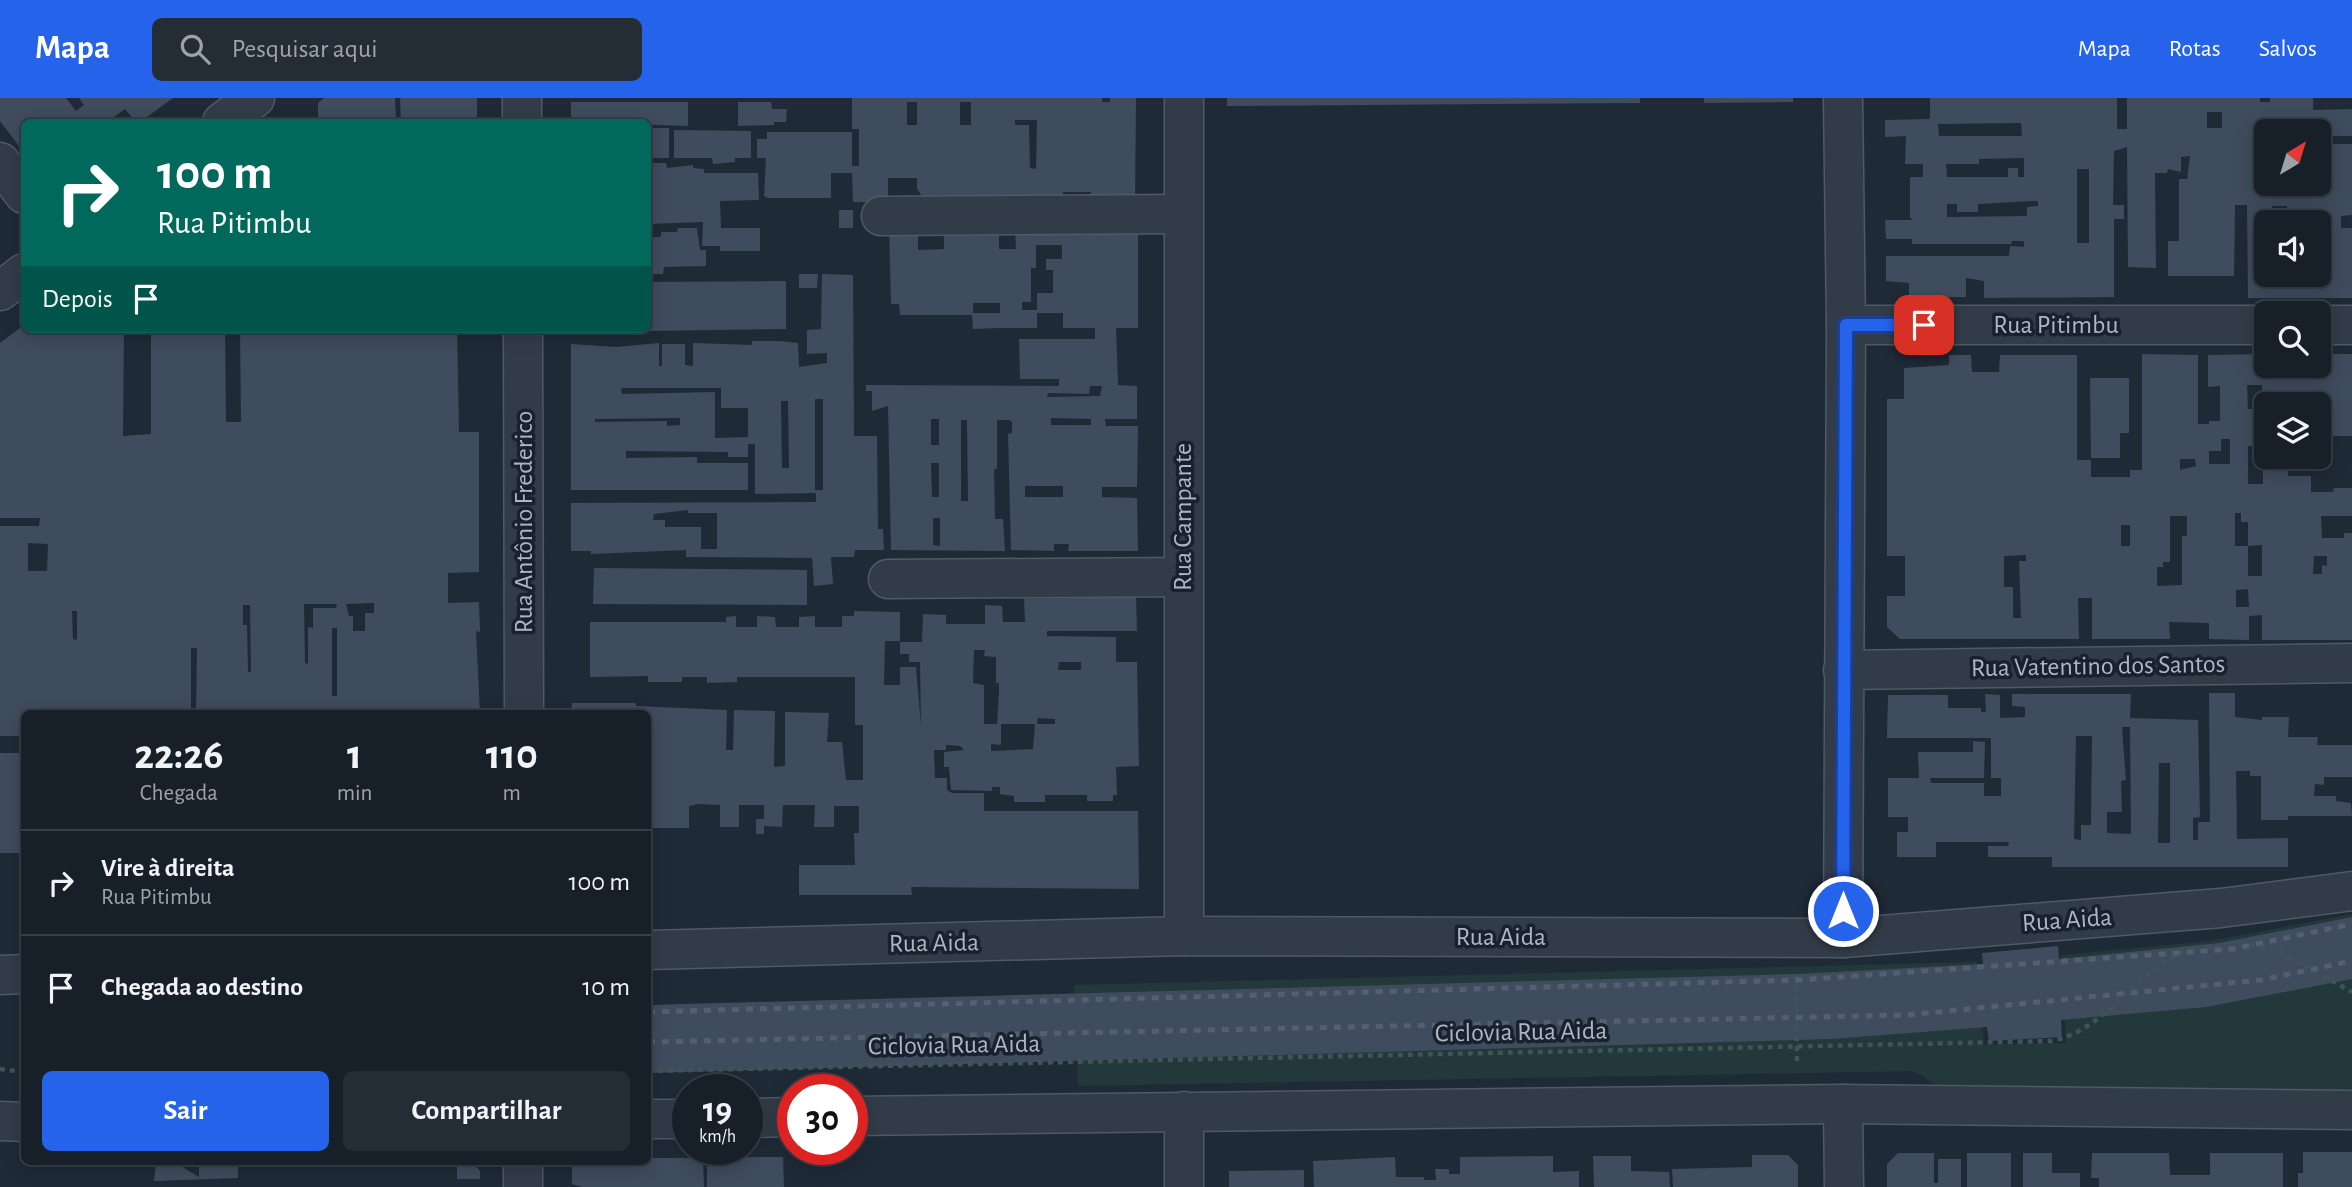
<!DOCTYPE html>
<html lang="pt">
<head>
<meta charset="utf-8">
<style>
	body { margin:0; font-family:"Alegreya Sans",sans-serif; background:#242d35; color:#f1f3f6; height:100vh; display:flex; flex-direction:column; font-size:26px; white-space:nowrap }
	* { box-sizing:border-box; margin:0 }
	p { font-size:23px; color:#9ea3a8 }
	.icon { flex:none; width:38px; height:38px; fill:none; stroke:currentColor; stroke-width:2; stroke-linecap:round; stroke-linejoin:round }
	.map { position:relative; flex:1; overflow:hidden }
	.drawer { position:absolute; left:21px; top:612px; width:630px; height:455px; display:flex; flex-direction:column; background:#172029; border-radius:10px; box-shadow:0 4px 18px #0003,0 0 0 2px #363e46 }
	.drawer>* { flex:none }
	.top-card { position:absolute; left:21px; top:21px; width:630px; height:214px; border-radius:10px; box-shadow:0 4px 18px #0003,0 0 0 2px #363e46; background:#00695c; color:#fff; overflow:hidden }
	.needle { width:46px; rotate:38deg }
	.buttons { position:absolute; left:2254px; top:21px; display:grid; gap:14px }
	.buttons a { display:grid; place-items:center; width:77px; height:77px; border-radius:10px; background:#172029; box-shadow:0 4px 18px #0003,0 0 0 2px #363e46; font-size:35px }
	.speed { position:absolute; left:672px; top:976px; display:flex; gap:14px; font-size:35px; font-weight:700; text-align:center }
	.speed>* { display:grid; place-content:center; width:91px; height:91px; border-radius:50%; background:#172029; box-shadow:0 4px 18px #0003,0 0 0 2px #363e46; line-height:1 }
	.speed small { font-size:18px; font-weight:400 }
	.speed .limit { border:10px solid #d22; background:#fff; color:#111 }
	.pin { position:absolute; display:grid; place-items:center; width:60px; height:60px; color:#fff; margin:-30px; border-radius:14px; box-shadow:0 4px 10px #0006 }
	.me { position:absolute; width:77px; margin:-38px; rotate:0deg; stroke-linejoin:round; filter:drop-shadow(0 0 5px #0008) }
	.turn { display:flex; align-items:center; gap:24px; height:147px; padding:0 21px; font-size:32px }
	.turn .icon { width:91px; height:91px; stroke-width:2.5 }
	.turn b { display:block; font-size:49px; line-height:60px }
	.then { display:flex; align-items:center; height:66px; padding:0 21px; background:#0003; gap:14px; font-size:26px }
	.eta { display:flex; justify-content:space-evenly; align-items:center; height:119px; text-align:center }
	.eta b { font-size:42px; font-weight:700; line-height:49px }
	.primary-button { display:flex; gap:14px; margin-top:auto; padding:14px 21px }
	.primary-button a { flex:1; height:80px; border-radius:10px; background:#2563eb; color:#fff; font-size:28px; font-weight:700; line-height:80px; text-align:center }
	.primary-button a+a { background:#242d35; color:#f1f3f6 }
	ul { padding:0; list-style:none }
	li { display:flex; align-items:center; gap:21px; height:105px; padding:0 21px; border-top:2px solid #363e46 }
	li div { flex:1 }
	li b { display:block; font-size:26px }
	li em { font-style:normal }
	header { display:flex; align-items:center; gap:42px; box-sizing:border-box; height:98px; padding:0 35px; background:#2563eb; color:#fff }
	header strong { font-size:33px }
	nav { display:flex; gap:38px; margin-inline-start:auto; font-size:24px }
	.search { width:490px; height:63px; background:#242d35; display:flex; align-items:center; gap:18px; box-sizing:border-box; padding:0 24px; border-radius:10px; color:#9ea3a8; font-size:26px }
	.map>svg:first-child { display:block }
</style>
</head>
<body>
<header>
<strong>Mapa</strong>
<div class="search"><svg class="icon" aria-label="search" viewBox="0 0 24 24"><circle cx="10" cy="10" r="6"/><path d="M15 15l6 6"/></svg>Pesquisar aqui</div>
<nav><a>Mapa</a><a>Rotas</a><a>Salvos</a></nav>
</header>
<div class="map">
<svg width="2352" height="1089" viewBox="0 0 2352 1089">
	<rect width="100%" height="100%" fill="#1f2a37"/>
	<polygon fill="#22383a" points="2352,816 2352,994 1942,991 1914,973 1078,988 1074,887 1977,864 1984,947 2066,945 2061,857 2210,843"/>
	<g fill="#3f4c5d" fill-rule="evenodd">
		<polygon points="0,0 66,0 76,13 84,7 79,0 173,0 140,24 136,24 125,11 107,24 24,24 24,55 0,23"/>
		<polygon points="324,0 395,0 396,24 318,24 318,5"/>
		<polygon points="400,0 477,0 477,24 401,24"/>
		<path d="M852,0H1102V4H1110V0H1136L1135,105H1091V94H1063L1064,105L928,107L917,91V80H888V104H853L852,75H831V100H768L764,98L766,60H757V41H767V34H852V68H859V31H852ZM907,4H917V27H907ZM960,4H971V27H960ZM1015,22H1037L1036,71L1030,70L1029,27H1015Z"/>
		<polygon points="1227,0 1640,0 1640,5 1227,8"/>
		<polygon points="1704,0 1793,0 1793,4 1704,5"/>
		<path d="M1930,0H2117V31H2127V0H2260V4H2270V0H2313V12L2352,11V38H2324L2323,46H2352V117L2341,118V130H2352V200H2248L2247,107H2235L2234,178H2168V143H2179V81H2187L2190,58L2181,59V74L2168,71L2167,75H2155L2156,170L2128,169L2127,49L2114,53L2113,107H2124V121H2114V199L1984,200V183L1966,180V199H1909V185L1886,183V158H2009L2010,148L2024,149V143H2012L2011,146H1912V141H1886L1885,122H1913L1910,119V79H1923V66H1905L1906,38L1885,39V22L1930,21ZM2207,14H2222V30H2207ZM2021,25L2022,38H1939L1938,26ZM2266,33H2319V86H2266ZM2024,60V79H2018V70H2008V79H1947L1946,66H1979V61ZM2077,71H2089V145H2077ZM2031,103H2038V108L2027,109V118L1947,119V106H1957V114H1978V106ZM2272,108H2287V124H2319L2322,166H2319V177H2266V124H2272Z"/>
		<polygon points="571,4 688,4 688,28 571,24"/>
		<polygon points="738,4 771,4 772,11 787,11 786,24 774,24 774,27 738,28"/>
		<rect x="648" y="30" width="21" height="30"/>
		<polygon points="674,32 751,33 751,60 735,60 735,64 713,66 712,60 674,60"/>
		<polygon points="648,65 666,65 667,70 693,67 693,70 704,71 704,75 758,75 759,102 720,103 721,130 760,130 760,153 720,153 720,148 702,148 703,124 648,126"/>
		<rect x="839" y="112" width="14" height="18"/>
		<path d="M889,127L918,128V152L944,151V128H999V151H1016L1015,128H1138V230H1116L1118,287L1137,288V321H1105L1106,328H1138L1137,389H1102V399L1137,400L1138,453H1068L1069,446H1054V453L1011,452L1008,336L1012,335V324L1009,322H997V371H994L995,421H1003L1005,453L891,452L888,308L872,313V293H866V287L1059,288V281H1020L1019,241H1095V230H1063V215H1037V230H1000L973,231L972,217H900L899,206H891ZM1036,147H1062V161H1046V172H1053V195H1037V212H1022V204H1031V170H1036ZM973,205H1000V215H973ZM1090,288H1102L1100,298L1047,299L1048,295L1089,296ZM1051,320L1091,321V327H1051ZM931,321H939V347H931ZM961,322H967L968,403H961ZM931,365H939V399H932ZM1025,388H1063V399H1025ZM933,420H940V448L933,447Z"/>
		<polygon points="648,130 652,130 652,139 661,139 661,134 677,134 678,130 697,130 700,152 706,152 706,168 664,169 663,176 648,176"/>
		<polygon points="799,176 818,176 817,190 799,190"/>
		<path d="M822,176L853,177L854,338H877L878,431H883L884,452H855L854,459H831L833,486L814,488L812,460L686,459V452L591,456V453H571V405L816,404V395L755,396V346H748V359H728V354L626,353V360L697,359V365H748V392H571V246L616,249L659,245V268H662V246H685V267L693,268V245L752,247V243H779L798,245L799,269L827,265V255L807,256V232L821,231ZM621,290H721V310H748V339L715,340V294L622,296ZM815,301H823V392H815ZM781,303H788L789,370H782ZM680,320V327L667,328V323L595,324V321ZM688,412V415H717V451H701V429H665V422H653L654,416Z"/>
		<polygon points="786,183 786,231 648,233 648,184"/>
		<path d="M24,227V231H124L123,338L151,336V231H225L226,324H241L240,231H457L459,334H479V474L448,475V505L479,504L480,534L476,533L480,616H196L197,550H191V616H24V638H0V428H39L40,420H0V245ZM28,445L48,446L47,473H28ZM374,505V515H365V533H353V518H349L346,506ZM304,506H337L336,510H313V530L308,529V566L305,565ZM243,507H250L251,574H248L247,527H243ZM72,513H77V542L73,541ZM332,530H337V598H332Z"/>
		<path d="M2142,256L2198,257V326H2209V323H2220V288L2208,289V257L2266,256V268H2319V256H2352V338H2319V310H2325L2326,298H2300V306H2266V359H2288V378H2311V394H2333L2334,390H2352V418H2321L2322,440H2344V435H2352V542H2262V517L2249,518V542L2209,541V525L2169,524L2170,541H2092V500H2078L2079,541H1900L1887,529V498H1905V458H1887V301H1904V270L1949,267V257H1971L1972,274H1999L2000,257H2077V362H2091V379H2130V372H2142ZM2247,287H2262L2263,311H2248ZM2221,341H2230V366H2209V353H2221ZM2255,343H2263V386H2248V348H2255ZM2180,361H2195L2196,368L2180,372ZM2235,415H2241V424H2248V448L2262,447V478H2248V448H2235ZM2170,418H2187V438H2182V487L2157,488V469H2163V464H2170ZM2121,427H2130V448H2121ZM2026,457V463H2019L2021,520H2013V489H2004V458ZM2314,458H2327V468L2322,467V476H2313ZM2248,491L2249,509H2236V492Z"/>
		<polygon points="2090,280 2129,280 2129,335 2120,335 2120,360 2091,360"/>
		<polygon points="594,470 807,472 807,507 593,506"/>
		<path d="M1136,499L1137,533H1047V538L1116,539V564H1137L1139,668L1116,669L1117,697H1113V703H1087V697H1045V704H1014V698L1000,696V689H992V693L951,692L949,669H944V654L964,652L960,648L946,647V652H934L935,680H947V692L952,695H984V713H1138L1139,791L911,789L912,797H799V767H855L854,735H859V708H834V729H814L815,707H783L782,729L764,728V736H756V721H764V707H739V729H720V707L698,706L689,708V730H653V707H648V616H571L572,605H635L636,608L727,612L726,652H733L734,612L775,613L774,669L785,668V614L829,615L827,644H842L846,682H863V627H855V579H737V584L707,585V579H682V584H648V578L590,579V524H726V519L736,518V529H757V518L775,519L776,529H799V519L815,518V529H842V518H854V513L900,514V543H885L884,587H900V569H916L921,627L920,564H909V556H900V544H922L923,516L946,517V526H985V507L1002,508L1003,524H1025L1024,501ZM974,552H985L984,558L996,559V585H999V594L997,626H984V587L973,585ZM1059,564H1081V572H1058ZM1038,620L1055,621V626H1035L1033,651L991,653V646L1001,647V626H1037Z"/>
		<path d="M2209,595H2235V619L2262,622V619H2289L2288,639H2318L2317,647H2352V679H2324V687L2315,686L2314,698H2336V703L2351,705L2352,718H2288V722H2261V678H2250V673H2236L2237,741L2288,740V769H2052V759H1988V748H2008L2009,744H1936V759H1897V734H1908V719H1888V680H1919L1918,654H1973V643L1985,644L1984,680H1930L1931,685H1984V698H2001V680H1991V640H1887L1888,597H1948V610H1981V614H1986L1985,596L2000,597V620L2025,619V609L2012,608V596H2131L2130,620L2198,622L2200,719L2193,720V742H2198V724H2210ZM2122,629H2130L2131,736L2107,735V714H2122L2121,683L2126,682ZM2076,638H2092L2091,727H2081V742L2074,741ZM2159,665H2170V745H2158Z"/>
		<rect x="0" y="655" width="24" height="100"/>
		<polygon points="2352,819 2352,881 2206,909 2061,922 2062,939 1989,943 1987,929 1832,941 648,975 648,907 1797,876 1983,866 1982,855 2058,848 2059,861 2219,845"/>
		<polygon points="2303,1054 2352,1054 2352,1089 2298,1089 2298,1075 2303,1075"/>
		<polygon points="1898,1055 1934,1055 1934,1085 1938,1085 1938,1061 1961,1061 1961,1089 1887,1089 1887,1066"/>
		<rect x="1967" y="1055" width="44" height="34"/>
		<polygon points="2023,1055 2052,1055 2052,1075 2080,1075 2080,1089 2023,1089"/>
		<polygon points="2092,1055 2169,1055 2170,1077 2210,1077 2210,1055 2283,1055 2283,1089 2099,1089 2099,1080 2091,1080"/>
		<polygon points="1752,1057 1788,1057 1798,1067 1798,1089 1673,1089 1672,1071 1752,1069"/>
		<polygon points="1553,1058 1553,1074 1579,1073 1579,1089 1314,1089 1313,1063 1395,1059 1396,1079 1424,1079 1424,1082 1436,1082 1435,1071 1449,1071 1449,1076 1460,1076 1460,1059"/>
		<polygon points="1593,1058 1631,1058 1631,1073 1669,1074 1670,1089 1594,1089"/>
		<polygon points="707,1059 783,1059 784,1089 707,1089"/>
		<polygon points="648,1060 703,1060 704,1089 582,1089 572,1086 572,1064 648,1064"/>
		<polygon points="156,1064 174,1064 199,1079 199,1064 238,1064 238,1080 154,1083"/>
		<polygon points="457,1064 472,1064 480,1073 480,1081 457,1081"/>
		<polygon points="1304,1072 1304,1089 1229,1089 1229,1073"/>
	</g>
	<g fill="none" stroke-linecap="round" stroke-linejoin="round">
		<defs>
			<g id="minor">
				<polyline points="522,0 522,24"/>
				<polyline points="1843,0 1846,227 1843,840"/>
				<polyline points="222,24 255,0"/>
				<polyline points="0,64 24,96"/>
				<polyline points="881,118 1183,116"/>
				<polyline points="0,193 24,175"/>
				<polyline points="1846,227 2266,227"/>
				<polyline points="2319,227 2352,227"/>
				<polyline points="523,231 524,616"/>
				<polyline points="888,481 1183,479"/>
				<polyline points="1843,572 2352,565"/>
				<polyline points="1184,838 1184,0"/>
				<polyline points="648,852 1184,838 1843,840 2221,810 2352,793"/>
				<polyline points="0,877 24,876"/>
				<polyline points="1843,1006 1844,1089"/>
				<polyline points="852,1018 1843,1006 2352,1012"/>
				<polyline points="747,1020 793,1019"/>
				<polyline points="648,1021 688,1021"/>
				<polyline points="0,1023 24,1024"/>
				<polyline points="523,1064 523,1089"/>
				<polyline points="1184,1089 1184,1013"/>
			</g>
		</defs>
		<use href="#minor" stroke="#505966" stroke-width="41"/>
		<g stroke="#3e5456" stroke-width="4.5" stroke-dasharray="5 5" stroke-linecap="butt">
			<polyline points="2250,847 2276,852 2352,894"/>
			<polyline points="1796,878 1797,967"/>
			<polyline points="0,971 24,974"/>
			<path d="M648,973L2051,943C2107,932 2133,876 2184,853"/>
		</g>
		<use href="#minor" stroke="#323c48" stroke-width="38"/>
		<g stroke="#54606f" stroke-width="5" stroke-dasharray="7 7" stroke-linecap="butt">
			<polyline points="648,914 1798,882 2233,851 2352,826"/>
			<polyline points="648,944 1907,917 2261,882 2352,863"/>
		</g>
	</g>
	<g fill="none" stroke-linecap="round" stroke-linejoin="round">
		<defs>
			<polyline id="route" points="1843,813 1846,227 1924,227"/>
		</defs>
		<use href="#route" stroke="#184099" stroke-width="18"/>
		<use href="#route" stroke="#2563eb" stroke-width="12"/>
	</g>
	<g text-anchor="middle" dominant-baseline="central" stroke-width="7" stroke-linejoin="round" paint-order="stroke">
		<g font-size="26" fill="#acb6c5" stroke="#18212c">
			<text x="2056" y="227">Rua Pitimbu</text>
			<text transform="translate(1183 419) rotate(-90)">Rua Campante</text>
			<text transform="translate(524 424) rotate(-90)">Rua Antônio Frederico</text>
			<text transform="translate(2098 568) rotate(-1)">Rua Vatentino dos Santos</text>
			<text transform="translate(2067 822) rotate(-4)">Rua Aida</text>
			<text x="1501" y="839">Rua Aida</text>
			<text transform="translate(934 845) rotate(-1)">Rua Aida</text>
			<text transform="translate(1521 934) rotate(-1)">Ciclovia Rua Aida</text>
			<text transform="translate(954 947) rotate(-1)">Ciclovia Rua Aida</text>
		</g>
	</g>
</svg>
<div class="buttons">
<a><svg class="needle" viewBox="-14 -14 28 28"><path d="M0-13l5 13h-10z" fill="#e53935"/><path d="M0 13l5-13h-10z" fill="#9ea3a8"/></svg></a>
<a><svg class="icon" aria-label="sound" viewBox="0 0 24 24"><path d="M4 9h4l5-4v14l-5-4H4zM17 9q2 3 0 6"/></svg></a>
<a><svg class="icon" aria-label="search" viewBox="0 0 24 24"><circle cx="10" cy="10" r="6"/><path d="M15 15l6 6"/></svg></a>
<a><svg class="icon" aria-label="layers" viewBox="0 0 24 24"><path d="M12 4l9 5-9 5-9-5zM3 14l9 5 9-5"/></svg></a>
</div>
<div class="speed"><div>19<small>km/h</small></div><div class="limit">30</div></div>
<div class="pin" style="left:1924px;top:227px;background:#d93025"><svg class="icon" aria-label="arrive" viewBox="0 0 24 24"><path d="M6 21V4h12l-3 4 3 4H6"/></svg></div>
<svg class="me" style="left:1843px;top:813px" viewBox="-20 -20 40 40"><circle r="17" fill="#2563eb" stroke="#fff" stroke-width="3"/><path d="M0-11L8 9 0 5-8 9z" fill="#fff"/></svg>
<div class="top-card">
<div class="turn"><svg class="icon" aria-label="right" viewBox="0 0 24 24"><path d="M7 20v-9h11M14 6l5 5-5 5"/></svg><div><b>100 m</b>Rua Pitimbu</div></div>
<div class="then">Depois<svg class="icon" aria-label="arrive" viewBox="0 0 24 24"><path d="M6 21V4h12l-3 4 3 4H6"/></svg></div>
</div>
<section class="drawer">
<div class="eta">
<div><b>22:26</b><p>Chegada</p></div>
<div><b>1</b><p>min</p></div>
<div><b>110</b><p>m</p></div>
</div>
<ul>
<li><svg class="icon" aria-label="right" viewBox="0 0 24 24"><path d="M7 20v-9h11M14 6l5 5-5 5"/></svg><div><b>Vire à direita</b><p>Rua Pitimbu</p></div><em>100 m</em></li>
<li><svg class="icon" aria-label="arrive" viewBox="0 0 24 24"><path d="M6 21V4h12l-3 4 3 4H6"/></svg><div><b>Chegada ao destino</b></div><em>10 m</em></li>
</ul>
<div class="primary-button"><a>Sair</a><a>Compartilhar</a></div>
</section>
</div>
</body>
</html>
